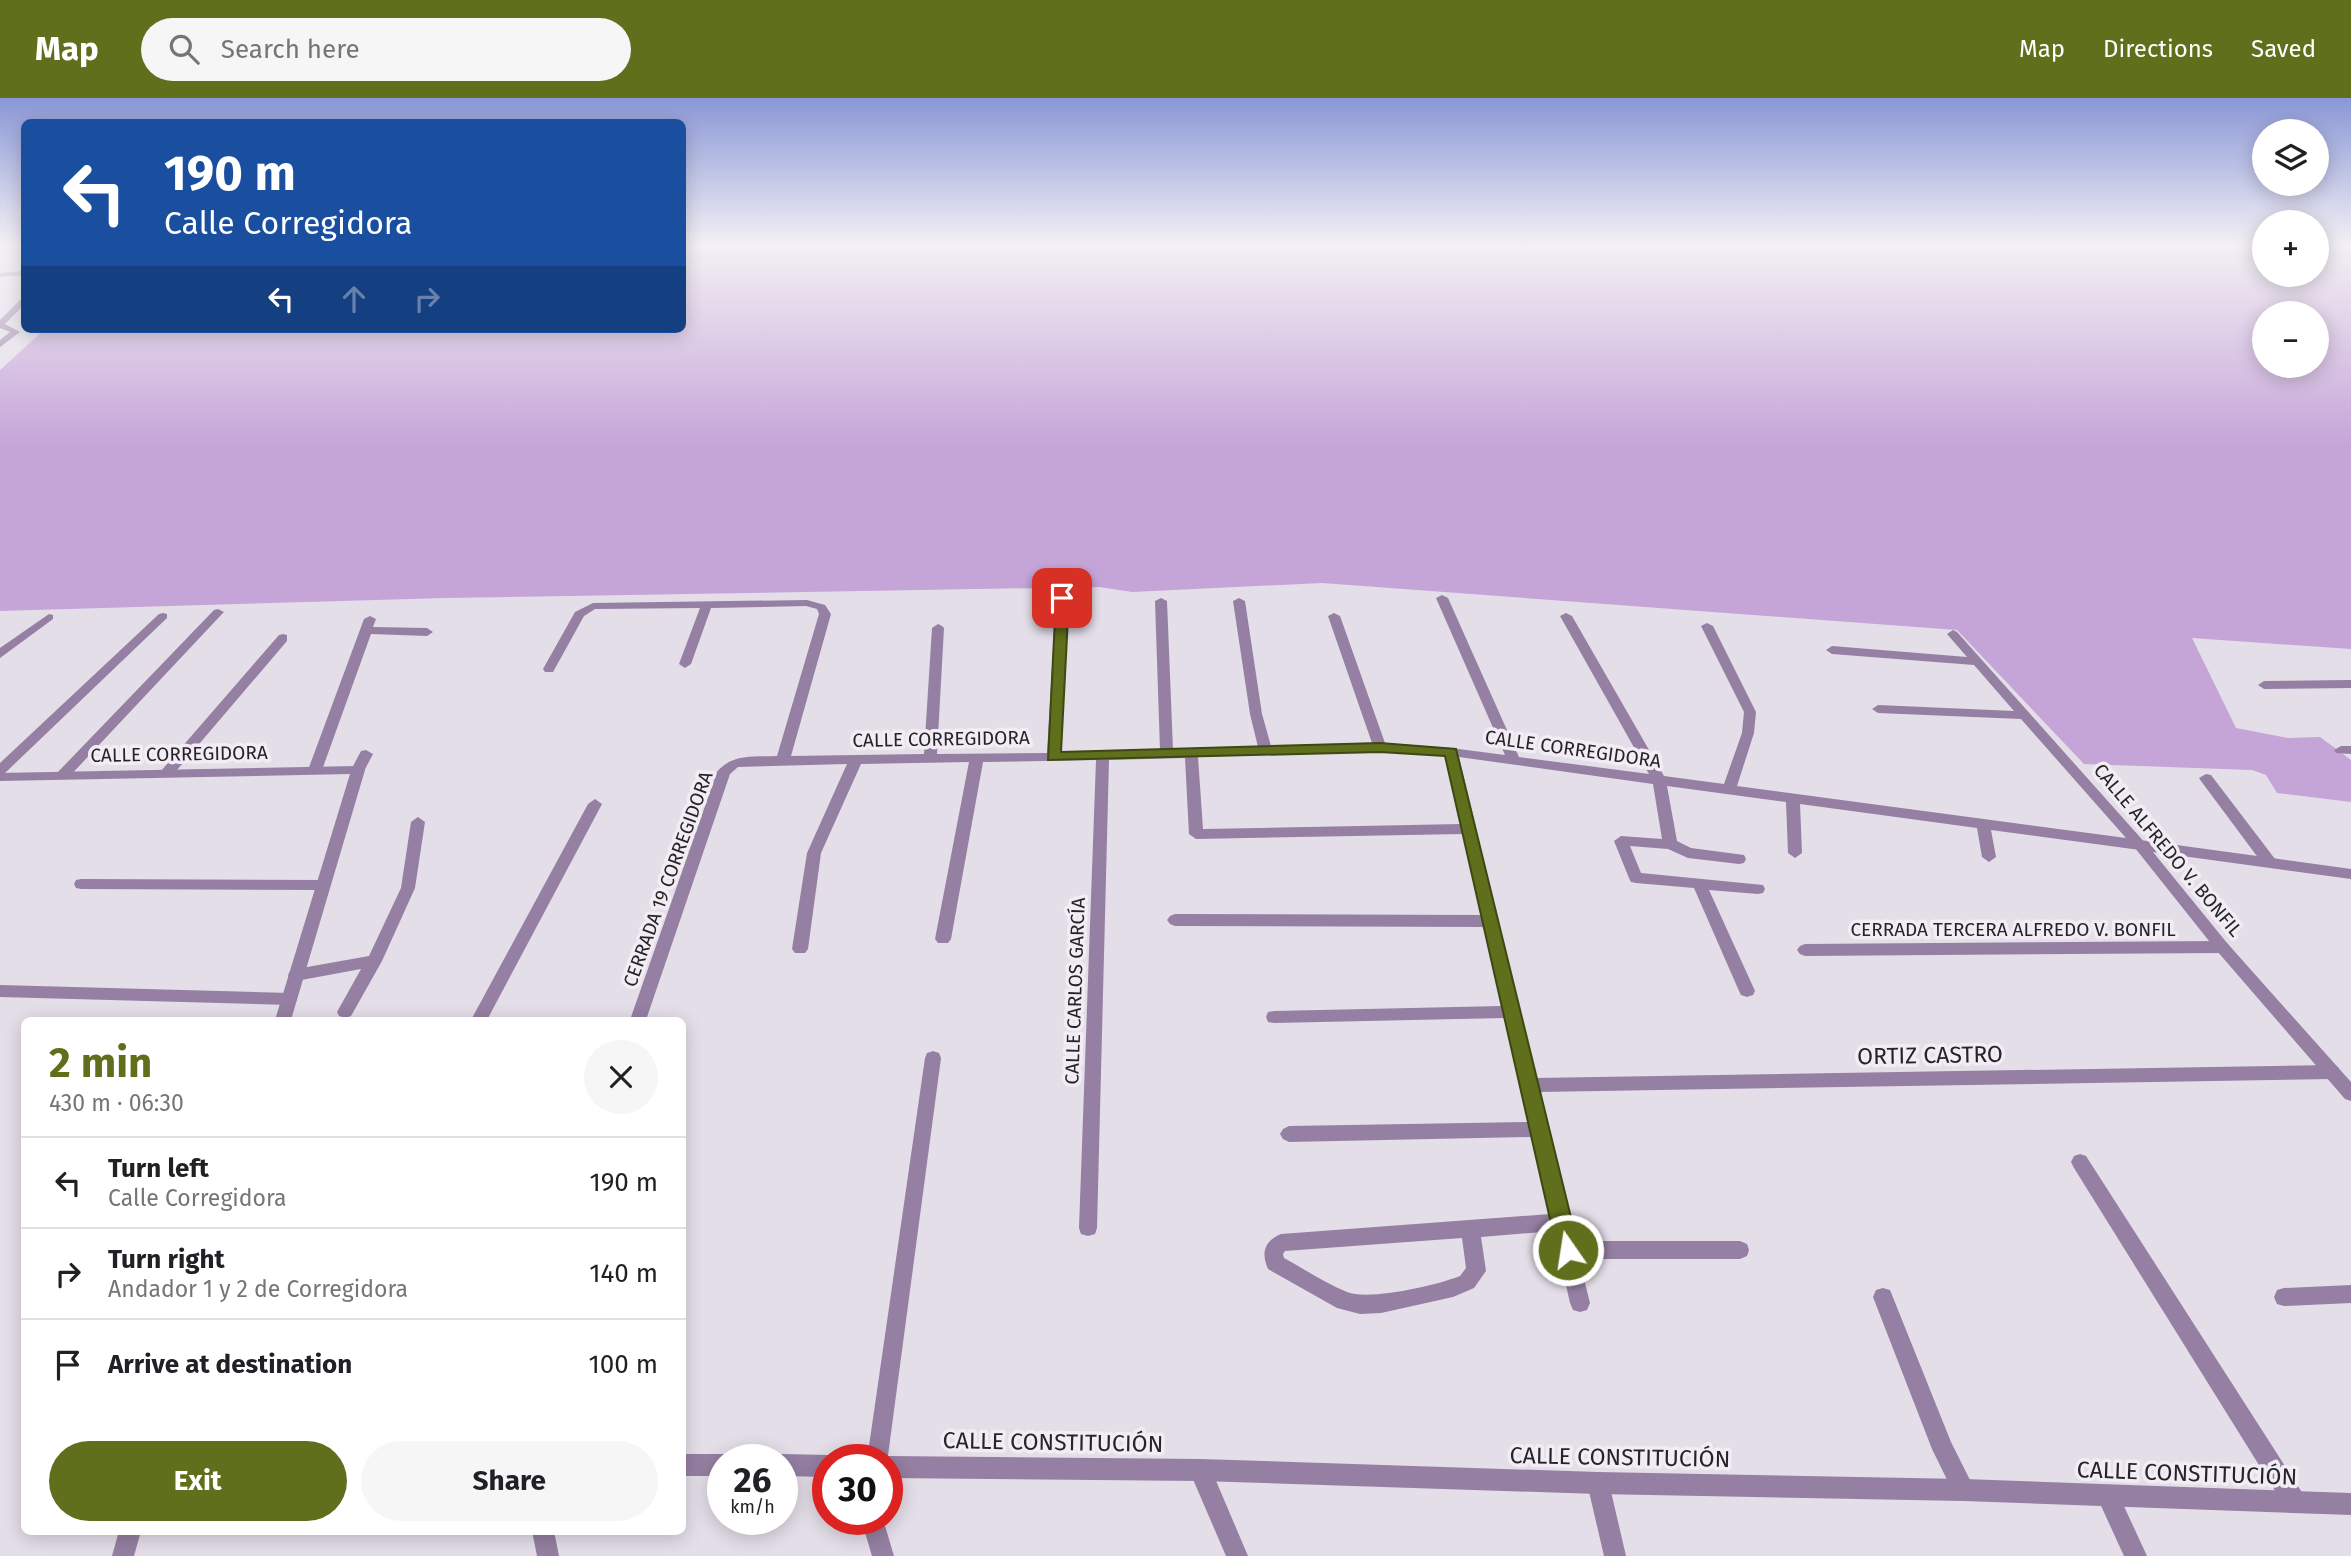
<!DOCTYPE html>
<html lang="en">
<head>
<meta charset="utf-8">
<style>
	body { margin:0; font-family:"Fira Sans",sans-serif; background:#f6f6f6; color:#202124; height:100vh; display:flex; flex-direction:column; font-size:26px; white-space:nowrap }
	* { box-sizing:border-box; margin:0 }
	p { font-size:23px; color:#757577 }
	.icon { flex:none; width:38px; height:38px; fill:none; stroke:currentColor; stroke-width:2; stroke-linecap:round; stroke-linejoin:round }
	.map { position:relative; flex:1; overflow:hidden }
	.sheet { position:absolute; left:21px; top:919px; width:665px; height:518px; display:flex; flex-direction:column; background:#fff; border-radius:10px; box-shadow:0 4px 18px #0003 }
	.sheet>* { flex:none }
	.hud { position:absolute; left:21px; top:21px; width:665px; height:214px; border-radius:10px; box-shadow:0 4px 18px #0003; background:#1a4fa0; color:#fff; overflow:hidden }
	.tools { position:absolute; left:2252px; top:21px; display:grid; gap:14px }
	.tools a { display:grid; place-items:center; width:77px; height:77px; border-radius:50%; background:#fff; box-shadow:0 4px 18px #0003; font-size:35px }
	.speed { position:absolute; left:707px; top:1346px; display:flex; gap:14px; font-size:35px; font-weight:700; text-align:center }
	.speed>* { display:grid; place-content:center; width:91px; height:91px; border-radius:50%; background:#fff; box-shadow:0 4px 18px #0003; line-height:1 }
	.speed small { font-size:18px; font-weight:400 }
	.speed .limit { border:10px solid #d22; background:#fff; color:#111 }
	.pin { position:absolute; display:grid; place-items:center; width:60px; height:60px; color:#fff; margin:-30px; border-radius:14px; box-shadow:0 4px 10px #0006 }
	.me { position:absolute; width:77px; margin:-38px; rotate:347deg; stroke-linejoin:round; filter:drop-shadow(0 0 5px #0008) }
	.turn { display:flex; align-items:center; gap:24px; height:147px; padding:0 28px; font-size:32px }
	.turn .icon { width:91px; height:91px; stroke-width:2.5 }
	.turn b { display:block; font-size:49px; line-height:60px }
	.lanes { display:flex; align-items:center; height:66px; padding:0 28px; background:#0003; justify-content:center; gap:35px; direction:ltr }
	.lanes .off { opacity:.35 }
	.round { display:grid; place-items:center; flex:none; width:74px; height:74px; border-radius:37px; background:#f6f6f6 }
	.head { display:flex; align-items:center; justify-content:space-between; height:119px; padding:0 28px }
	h1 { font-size:42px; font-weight:700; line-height:52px; color:#5f6f1b }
	.cta { display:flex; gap:14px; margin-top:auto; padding:14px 28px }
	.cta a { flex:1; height:80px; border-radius:42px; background:#5f6f1b; color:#fff; font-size:28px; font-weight:700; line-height:80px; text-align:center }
	.cta a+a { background:#f6f6f6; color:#202124 }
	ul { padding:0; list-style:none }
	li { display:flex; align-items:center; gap:21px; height:91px; padding:0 28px; border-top:2px solid #e0e0e0 }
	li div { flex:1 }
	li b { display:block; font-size:26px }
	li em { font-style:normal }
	header { display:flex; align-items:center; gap:42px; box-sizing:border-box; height:98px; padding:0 35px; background:#5f6f1b; color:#fff }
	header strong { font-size:33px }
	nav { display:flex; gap:38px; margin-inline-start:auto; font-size:24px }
	.search { width:490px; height:63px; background:#f6f6f6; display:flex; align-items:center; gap:18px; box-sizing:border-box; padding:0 24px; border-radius:38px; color:#757577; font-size:26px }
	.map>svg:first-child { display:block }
</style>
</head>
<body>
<header>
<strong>Map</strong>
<div class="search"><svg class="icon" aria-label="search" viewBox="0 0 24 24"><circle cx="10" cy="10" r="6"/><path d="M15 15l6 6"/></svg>Search here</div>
<nav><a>Map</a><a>Directions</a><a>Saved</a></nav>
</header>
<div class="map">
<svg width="2351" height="1458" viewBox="0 0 2351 1458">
	<rect width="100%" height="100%" fill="#e4dee8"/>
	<path fill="#c5a4d8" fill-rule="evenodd" d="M683,147H2264V177H2317V147H2351V551L2192,540L2236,630L2288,640L2320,639L2351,662V704L2277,695L2266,677L2252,672L2084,666L1957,532L1322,485L1132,494L1099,489L445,500L0,513V272L45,231H682ZM2264,215H2317V268H2264Z"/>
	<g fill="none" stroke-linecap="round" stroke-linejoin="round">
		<g fill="#957fa2" fill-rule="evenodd">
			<polygon points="24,173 24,177 0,179 0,175"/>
			<polygon points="21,201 24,201 24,207 5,226 20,234 0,249 0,242 10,234 0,230 0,222"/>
			<path d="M1062,497L1068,500L1060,654L1160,652L1155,503L1161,500L1167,503L1173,652L1258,649L1250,616L1233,503L1239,500L1245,503L1262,616L1271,648L1372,645L1328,518L1334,515L1340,518L1385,645L1451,650L1505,657L1436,500L1442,497L1448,500L1519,659L1649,676L1560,518L1566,515L1572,518L1664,678L1724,686L1742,635L1744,614L1701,528L1707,525L1713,528L1756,614L1754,635L1737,688L2126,740L2021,621L1878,615L1872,611L1878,607L2014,613L1974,567L1832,556L1826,552L1832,548L1967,559L1947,536L1953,532L1957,534L2147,747L2140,752L1991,732L1996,759L1989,764L1982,759L1977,730L1800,706L1802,755L1795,760L1788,755L1786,704L1667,688L1677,743L1691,750L1744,757L1746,761L1744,765L1739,766L1688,760L1668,751L1630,748L1641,775L1763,787L1765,791L1763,795L1758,796L1709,792L1755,893L1753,897L1747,899L1741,897L1739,893L1694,790L1636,785L1631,784L1629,780L1614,743L1621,738L1662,741L1653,686L1459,659L1536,980L2332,967L2338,969L2340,974L2338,979L2332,981L1539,994L1575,1143H1740L1747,1146L1749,1152L1747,1158L1740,1161H1579L1590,1205L1587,1212L1580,1214L1573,1212L1570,1205L1554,1133L1481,1139L1486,1173L1474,1190L1453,1199L1381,1215L1360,1216L1337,1210L1268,1171C1261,1155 1264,1143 1281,1136L1550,1116L1532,1039L1289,1044L1283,1041L1280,1036L1283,1031L1289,1028L1529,1024L1505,920L1274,925L1268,924L1266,919L1268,914L1274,913L1502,908L1484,829L1175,828L1170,826L1167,822L1170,818L1175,816L1482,817L1463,736L1196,741L1189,736L1185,660L1109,662L1097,1130L1095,1136L1088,1138L1081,1136L1079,1130L1096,662L983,664L951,841L948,845H938L935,841L969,664L861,666L821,755L808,851L805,855H795L792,851L807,755L847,666L738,669L730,676L646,922H630L717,674C732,655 756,659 777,658L819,516L817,511L806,508L711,510L691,566L685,570L679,566L700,510L595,511L584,518L553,574H545L543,571L575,514L593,505L807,502L825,507L831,516L791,658L924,656L932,530L938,526L942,528L944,530L937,656L1047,655L1056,500ZM1380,653L1445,658L1461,726L1203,731L1198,659ZM1462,1140L1466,1170L1460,1178C1438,1187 1369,1203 1347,1194C1325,1185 1304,1171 1284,1160L1283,1156L1285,1153Z"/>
			<polygon points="218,511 224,514 222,516 67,681 57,681 55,678 57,675 214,512"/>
			<polygon points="163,515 167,516 167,520 5,675 0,676 0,665 159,516"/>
			<polygon points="49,516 53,517 53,521 0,560 0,550"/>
			<polygon points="370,518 376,521 373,529 427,530 433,534 427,538 371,536 322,672 315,676 310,675 308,672 364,521"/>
			<polygon points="283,536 287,537 287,543 171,679 161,679 159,676 161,673 279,537"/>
			<polygon points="2351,582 2351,590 2264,591 2258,587 2264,583"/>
			<polygon points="2341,648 2351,648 2351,656 2336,655 2334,652"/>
			<polygon points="366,652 373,656 363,675 358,676 353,675 351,672 361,653"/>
			<polygon points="2206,676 2211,677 2275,761 2277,765 2275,769 2265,769 2201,683 2199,680"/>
			<polygon points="595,701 602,706 487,922 471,922 588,706"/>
			<polygon points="418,719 425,724 415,790 382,863 351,918 345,920 339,918 337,914 361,871 296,883 290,881 288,877 290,873 296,871 369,858 401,790 411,724"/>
			<polygon points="81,781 323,782 328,783 330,787 328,791 323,792 81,791 76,790 74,786 76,782"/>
			<polygon points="2222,843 2227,845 2230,849 2227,853 2222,855 1805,858 1800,856 1797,852 1800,848 1805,846"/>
			<polygon points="0,887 289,895 295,897 297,901 295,905 289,907 0,899"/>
			<polygon points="933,953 939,955 941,960 887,1365 887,1362 867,1362 925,960 927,955"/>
			<polygon points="2080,1056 2086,1058 2303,1396 2306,1404 2303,1412 2295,1415 2287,1412 2074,1070 2071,1064 2074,1058"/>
			<polygon points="2351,1187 2351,1205 2284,1208 2277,1206 2274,1199 2277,1192 2284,1190"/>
			<polygon points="1883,1190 1890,1192 1951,1344 1975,1392 1972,1400 1964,1403 1956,1400 1932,1351 1873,1199 1876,1192"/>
			<polygon points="1200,1361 1208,1364 1248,1458 1226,1458 1189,1372 1192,1364"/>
			<polygon points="1598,1374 1606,1377 1609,1385 1626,1458 1604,1458 1587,1385 1590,1377"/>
			<polygon points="2108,1388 2116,1391 2147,1458 2124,1458 2097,1399 2100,1391"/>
			<polygon points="861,1421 883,1421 894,1458 872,1458"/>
			<polygon points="119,1433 141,1433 134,1458 112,1458"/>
			<polygon points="532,1433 554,1433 559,1458 537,1458"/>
		</g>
		<g fill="#957fa2" fill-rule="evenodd">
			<polygon points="358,668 365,672 291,922 275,922 350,676 0,683 0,675"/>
			<polygon points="2140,742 2351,771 2351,781 2153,754 2227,845 2351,984 2351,1003 2345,1001 2217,853 2135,750 2133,747 2135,744"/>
			<polygon points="682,1356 723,1356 731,1362 723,1362 723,1378 682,1378"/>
			<polygon points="782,1356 828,1357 836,1362 828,1362 828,1379 782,1378 782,1362 774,1362"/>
			<polygon points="887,1358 1200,1361 1598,1374 1964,1381 2351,1395 2351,1417 1964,1403 1598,1396 1200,1383 887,1380 887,1362 879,1362"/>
		</g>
	</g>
	<linearGradient id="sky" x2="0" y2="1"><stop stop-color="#8a97d6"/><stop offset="0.42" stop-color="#f3f0f5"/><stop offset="1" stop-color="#f3f0f5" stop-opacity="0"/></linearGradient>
	<rect width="2351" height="351" fill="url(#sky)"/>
	<polygon fill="#5f6f1b" stroke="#3e4812" stroke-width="2" points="1062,496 1069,500 1061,654 1380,645 1456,651 1579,1152 1575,1159 1568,1162 1560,1159 1557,1152 1445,658 1380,654 1048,662 1056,500"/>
	<g text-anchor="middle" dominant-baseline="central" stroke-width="7" stroke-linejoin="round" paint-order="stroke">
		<g font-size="19" fill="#262428" stroke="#f2ecf5">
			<text transform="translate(941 641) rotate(-1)">CALLE CORREGIDORA</text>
			<text transform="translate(1573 651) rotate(8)">CALLE CORREGIDORA</text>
			<text transform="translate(179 656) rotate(-1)">CALLE CORREGIDORA</text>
			<text transform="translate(2168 752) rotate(50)">CALLE ALFREDO V. BONFIL</text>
			<text transform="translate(668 781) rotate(-70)">CERRADA 19 CORREGIDORA</text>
			<text x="2013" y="831">CERRADA TERCERA ALFREDO V. BONFIL</text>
			<text transform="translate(1075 893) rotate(-88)">CALLE CARLOS GARCÍA</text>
		</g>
		<g font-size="23" fill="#262428" stroke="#f2ecf5">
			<text transform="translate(1930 957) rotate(-1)">ORTIZ CASTRO</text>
			<text transform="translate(1053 1344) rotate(1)">CALLE CONSTITUCIÓN</text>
			<text transform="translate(1620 1359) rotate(1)">CALLE CONSTITUCIÓN</text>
			<text transform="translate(2187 1375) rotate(2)">CALLE CONSTITUCIÓN</text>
		</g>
	</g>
</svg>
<div class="tools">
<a><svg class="icon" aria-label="layers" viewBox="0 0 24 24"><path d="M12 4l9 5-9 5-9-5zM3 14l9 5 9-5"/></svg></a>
<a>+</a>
<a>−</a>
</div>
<div class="speed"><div>26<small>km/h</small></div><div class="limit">30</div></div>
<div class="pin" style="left:1062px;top:500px;background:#d93025"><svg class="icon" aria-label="arrive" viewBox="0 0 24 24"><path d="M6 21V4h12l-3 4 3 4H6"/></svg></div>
<svg class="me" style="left:1568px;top:1152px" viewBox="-20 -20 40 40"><circle r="17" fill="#5f6f1b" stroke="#fff" stroke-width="3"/><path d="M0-11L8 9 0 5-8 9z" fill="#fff"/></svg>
<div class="hud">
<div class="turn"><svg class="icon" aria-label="left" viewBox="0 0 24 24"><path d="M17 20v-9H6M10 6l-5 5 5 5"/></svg><div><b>190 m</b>Calle Corregidora</div></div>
<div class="lanes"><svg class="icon" aria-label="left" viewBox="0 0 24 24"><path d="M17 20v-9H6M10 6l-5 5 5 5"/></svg><svg class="icon off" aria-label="ahead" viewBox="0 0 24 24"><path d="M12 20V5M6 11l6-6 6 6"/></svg><svg class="icon off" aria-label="right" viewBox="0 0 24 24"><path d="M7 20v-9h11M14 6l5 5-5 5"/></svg></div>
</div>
<section class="sheet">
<div class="head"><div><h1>2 min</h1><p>430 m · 06:30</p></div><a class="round"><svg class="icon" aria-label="close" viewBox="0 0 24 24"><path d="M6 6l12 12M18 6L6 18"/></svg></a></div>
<ul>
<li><svg class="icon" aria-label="left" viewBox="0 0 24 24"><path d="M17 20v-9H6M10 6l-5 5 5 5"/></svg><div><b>Turn left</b><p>Calle Corregidora</p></div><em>190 m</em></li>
<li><svg class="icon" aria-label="right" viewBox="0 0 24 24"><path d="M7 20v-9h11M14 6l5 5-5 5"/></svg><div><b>Turn right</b><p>Andador 1 y 2 de Corregidora</p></div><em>140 m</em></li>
<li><svg class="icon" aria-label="arrive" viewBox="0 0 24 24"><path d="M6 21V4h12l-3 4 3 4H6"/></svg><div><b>Arrive at destination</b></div><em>100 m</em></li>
</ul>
<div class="cta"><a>Exit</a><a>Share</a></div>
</section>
</div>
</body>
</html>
